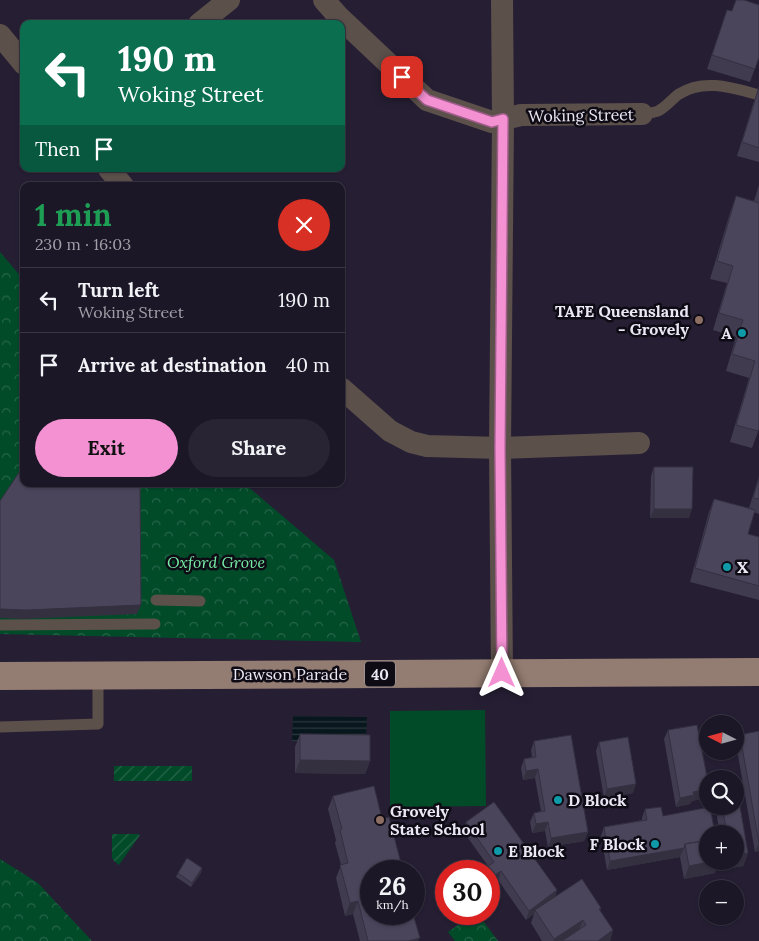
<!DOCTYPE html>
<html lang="en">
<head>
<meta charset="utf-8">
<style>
	body { margin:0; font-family:Lora,serif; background:#292433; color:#f1f3f6; height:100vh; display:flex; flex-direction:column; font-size:19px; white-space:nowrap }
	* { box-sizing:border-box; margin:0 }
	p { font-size:16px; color:#a09fa7 }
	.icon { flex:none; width:28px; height:28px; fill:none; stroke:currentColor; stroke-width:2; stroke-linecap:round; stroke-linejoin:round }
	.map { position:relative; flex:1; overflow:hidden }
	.sheet { position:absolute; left:20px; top:182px; width:325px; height:305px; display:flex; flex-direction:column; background:#1c1727; border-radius:10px; box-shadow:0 1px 4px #0004,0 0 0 1px #3a3644 }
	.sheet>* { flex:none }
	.top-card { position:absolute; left:20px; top:20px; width:325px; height:152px; border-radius:10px; box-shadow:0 1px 4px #0004,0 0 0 1px #3a3644; background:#0b6e4f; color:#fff; overflow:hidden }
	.needle { width:32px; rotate:276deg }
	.fabs { position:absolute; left:699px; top:715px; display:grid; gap:10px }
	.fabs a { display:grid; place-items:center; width:45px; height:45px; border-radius:50%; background:#1c1727; box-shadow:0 1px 4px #0004,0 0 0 1px #3a3644; font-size:25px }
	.speed { position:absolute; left:360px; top:860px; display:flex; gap:10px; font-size:25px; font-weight:700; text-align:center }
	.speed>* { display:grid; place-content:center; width:65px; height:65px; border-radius:50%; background:#1c1727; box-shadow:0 1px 4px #0004,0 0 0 1px #3a3644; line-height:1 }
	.speed small { font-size:12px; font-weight:400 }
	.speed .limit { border:8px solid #d22; background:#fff; color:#111 }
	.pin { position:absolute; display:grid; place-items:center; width:42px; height:42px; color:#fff; margin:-21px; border-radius:10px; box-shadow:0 2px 8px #0006 }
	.me { position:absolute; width:55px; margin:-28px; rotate:0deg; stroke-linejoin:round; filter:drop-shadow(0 0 4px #0008) }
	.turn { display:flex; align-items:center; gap:18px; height:105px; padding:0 15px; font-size:22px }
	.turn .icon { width:65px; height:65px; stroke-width:2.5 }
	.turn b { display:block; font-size:35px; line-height:42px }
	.then { display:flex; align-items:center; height:48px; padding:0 15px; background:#0003; gap:10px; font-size:19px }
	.round { display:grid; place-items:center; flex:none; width:52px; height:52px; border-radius:26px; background:#292433 }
	.overview { display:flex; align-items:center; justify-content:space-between; height:85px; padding:0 15px }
	h1 { font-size:30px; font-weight:700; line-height:38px; color:#1e9e55 }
	.primary-button { display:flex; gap:10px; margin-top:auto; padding:10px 15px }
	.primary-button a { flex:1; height:58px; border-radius:30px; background:#f491d3; color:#111; font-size:20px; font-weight:700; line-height:58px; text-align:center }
	.primary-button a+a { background:#292433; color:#f1f3f6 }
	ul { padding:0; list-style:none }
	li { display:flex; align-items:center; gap:15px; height:65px; padding:0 15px; border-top:1px solid #3a3644 }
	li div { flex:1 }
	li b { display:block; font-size:19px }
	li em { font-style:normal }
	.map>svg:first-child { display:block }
</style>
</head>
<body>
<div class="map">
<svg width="759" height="941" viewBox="0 0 759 941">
	<defs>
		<pattern id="park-crowns" width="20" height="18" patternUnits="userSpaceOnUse" patternTransform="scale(1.25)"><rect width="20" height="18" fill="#014b29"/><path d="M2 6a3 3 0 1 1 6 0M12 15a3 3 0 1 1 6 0" fill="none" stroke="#266549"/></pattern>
		<pattern id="garden-furrows" width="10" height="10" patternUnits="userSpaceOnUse" patternTransform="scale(1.25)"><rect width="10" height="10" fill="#014b29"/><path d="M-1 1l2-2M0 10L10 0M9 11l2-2" fill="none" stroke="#266549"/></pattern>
		<pattern id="water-rules" width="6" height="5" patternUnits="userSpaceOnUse" patternTransform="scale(1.25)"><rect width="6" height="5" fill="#08171d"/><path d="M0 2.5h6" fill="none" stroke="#2c393e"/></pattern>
	</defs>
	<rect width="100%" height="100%" fill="#261f34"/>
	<polygon fill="#014b29" points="485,710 486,806 390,807 390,711"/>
	<g fill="url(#park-crowns)">
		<polygon points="0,252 24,280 24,484 245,484 334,560 361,642 0,634"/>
		<polygon points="0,859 38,883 92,941 0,941"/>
		<polygon points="473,914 478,914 498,941 455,941 448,932"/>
	</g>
	<g fill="url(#garden-furrows)">
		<rect x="114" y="766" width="78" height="15"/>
		<polygon points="112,834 138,834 140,835 119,865 114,861 112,858"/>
	</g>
	<polygon fill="url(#water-rules)" points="293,716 367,717 366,742 292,741"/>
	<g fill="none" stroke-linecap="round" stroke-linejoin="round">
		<g stroke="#5c504b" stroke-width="11">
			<path d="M642,114C647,113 653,113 658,111C665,108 672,99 679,94C704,78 733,88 759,95"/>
			<polyline points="156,600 200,601"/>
			<polyline points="0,625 155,624"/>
			<polyline points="0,727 98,724 98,675"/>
		</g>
		<g stroke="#5c504b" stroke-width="22">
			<polyline points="324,0 338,16 427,100 492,122 521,115 642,114"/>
			<polyline points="199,24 229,0"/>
			<polyline points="0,35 24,64"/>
			<polyline points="109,169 123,186"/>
			<polyline points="341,388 390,431 411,442 427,446 500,448 639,443"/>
			<polyline points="502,673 500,448 503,119 502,0"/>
		</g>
		<polyline stroke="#937c71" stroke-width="28" points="0,676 759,672"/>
	</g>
	<g fill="#403b4f">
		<polygon points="736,0 759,57 750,82 707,69 727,10 732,11"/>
		<polygon points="759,87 759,162 737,156 754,101"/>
		<polygon points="759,185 759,429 752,448 730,442 749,378 726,371 736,337 713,330 727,283 710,279 730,213 736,196 754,201"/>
		<polygon points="654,467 689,518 650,518 651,476"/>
		<polygon points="759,476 759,514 754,512 748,534 759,537 759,600 690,582 709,512 714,499 749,508"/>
		<polygon points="668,730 705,798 692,801 690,804 676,807 664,739"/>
		<polygon points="759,731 759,851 755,852 736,744 740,735"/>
		<polygon points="300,734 370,761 365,774 295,773 295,747"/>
		<polygon points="534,741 588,832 584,841 548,847 545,831 532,833 530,822 534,813 541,811 535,778 523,780 521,768 524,759 532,757 531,750"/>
		<polygon points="599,742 633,793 604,798 596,751"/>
		<polygon points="333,796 382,819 418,941 360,941 353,914 345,916 336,878 341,865 335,843 336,840 328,809"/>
		<polygon points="721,806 735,806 748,853 743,866 726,869 725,861 735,861 735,834 720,834 717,817"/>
		<polygon points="645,809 663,816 715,873 684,879 680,857 607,870 601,836 604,827 642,820 642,818"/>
		<polygon points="466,822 557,890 555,897 601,908 600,911 613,930 610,941 542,941 531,923 534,914 526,920 498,880 489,886 489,871 484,871 486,868 488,866 463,831"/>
		<polygon points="202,868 201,873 191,887 176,877 178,873"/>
	</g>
	<g fill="#343040">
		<polygon points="654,509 692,509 689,518 650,518"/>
		<polygon points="141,605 137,614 23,619 0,618 0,609"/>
		<polygon points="300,760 370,761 365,774 295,773"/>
		<polygon points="538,769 535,778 523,780 526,771"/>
		<polygon points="636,784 633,793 604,798 607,789"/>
		<polygon points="708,789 708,792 705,798 692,801 690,804 676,807 680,798 693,792"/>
		<polygon points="548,822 545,831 532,833 536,824"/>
		<polygon points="588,832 584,841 548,847 551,838"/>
		<polygon points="759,843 759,851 755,852"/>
		<polygon points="684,848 680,857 607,870 610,861"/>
		<polygon points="748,853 743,866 726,869 729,861 735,861 735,855"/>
		<polygon points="714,861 719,861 715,873 684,879 689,866"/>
		<polygon points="202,868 201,873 191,887 192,883"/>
		<polygon points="501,871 498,880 489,886 492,877"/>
		<polygon points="557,890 554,899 535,910 534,914 526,920 529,911"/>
		<polygon points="358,901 353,914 345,916 350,903"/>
		<polygon points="583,920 578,933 566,941 553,941 554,939"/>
		<polygon points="613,930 610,941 598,941"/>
		<polygon points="420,938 418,941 408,941"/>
	</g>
	<g fill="#4b455c" stroke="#343040">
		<polygon points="736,0 744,0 759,5 759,57 755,69 712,55 727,10 732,11"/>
		<polygon points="759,87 759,148 742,142"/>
		<polygon points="736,196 759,203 759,429 758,431 736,425 755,361 732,354 743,320 719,313 733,266 717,261"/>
		<polygon points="24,465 24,484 140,484 141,605 26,610 0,609 0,501"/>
		<polygon points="654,467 693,467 692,509 654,509"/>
		<polygon points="759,478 759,499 753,498"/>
		<polygon points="714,499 755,510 748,534 759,537 759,586 695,568"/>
		<polygon points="697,725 708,782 708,789 693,792 694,795 680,798 668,730"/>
		<polygon points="759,731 759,843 740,735"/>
		<polygon points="300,734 370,735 370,761 300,760"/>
		<polygon points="571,735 588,832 551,838 548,822 536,824 534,813 545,811 538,769 526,771 524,759 536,757 534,741"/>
		<polygon points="628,737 636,784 607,789 599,742"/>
		<polygon points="374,786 382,819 389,817 403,871 371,871 371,914 413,914 420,938 408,941 368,941 358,901 350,903 340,865 348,863 340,830 342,829 333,796"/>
		<polygon points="735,801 739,801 748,853 735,855 735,834 727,834 722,806 735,806"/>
		<polygon points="494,802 557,890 529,911 501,871 492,877 489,871 486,868 494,862 466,822"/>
		<polygon points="661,807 663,816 710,807 715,834 708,834 708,840 685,844 684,848 610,861 604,827 647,820 645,809"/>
		<polygon points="708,840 708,861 714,861 689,866 685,844"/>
		<polygon points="187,858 202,868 192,883 178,873"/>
		<polygon points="582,879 601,908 599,909 613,930 598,941 562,941 586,925 583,920 554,939 535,910"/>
	</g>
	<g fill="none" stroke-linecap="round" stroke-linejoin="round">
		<defs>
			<polyline id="route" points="402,77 427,100 492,122 503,119 500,448 502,673"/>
		</defs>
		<use href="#route" stroke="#9f5e89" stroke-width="12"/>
		<use href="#route" stroke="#f491d3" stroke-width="9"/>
	</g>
	<g fill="#8d6e63" stroke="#0e0b14" stroke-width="2">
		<circle cx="699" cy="320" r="5"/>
		<circle cx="380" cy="820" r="5"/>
	</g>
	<g fill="#0f9aa8" stroke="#0e0b14" stroke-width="2">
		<circle cx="742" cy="333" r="5"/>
		<circle cx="727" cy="567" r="5"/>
		<circle cx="558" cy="800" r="5"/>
		<circle cx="655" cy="844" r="5"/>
		<circle cx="498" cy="851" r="5"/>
	</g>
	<g text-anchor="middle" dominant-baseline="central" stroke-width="5" stroke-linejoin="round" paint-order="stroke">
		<rect fill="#0e0b14" stroke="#a9a5b2" stroke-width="1" x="365" y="661.5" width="30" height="25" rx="4"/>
		<g font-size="15" font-weight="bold" fill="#ebe7f5">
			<text x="380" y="674">40</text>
		</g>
		<g font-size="16" fill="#ebe7f5" stroke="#0e0b14">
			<text transform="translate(581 115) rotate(-1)">Woking Street</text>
			<text x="290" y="674">Dawson Parade</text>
		</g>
		<g font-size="16" font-weight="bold" fill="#ebe7f5" stroke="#0e0b14" text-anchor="start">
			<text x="689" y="311" text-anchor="end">TAFE Queensland<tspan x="689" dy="18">- Grovely</tspan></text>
			<text x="732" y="333" text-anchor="end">A</text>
			<text x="737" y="567">X</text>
			<text x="568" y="800">D Block</text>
			<text x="390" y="811">Grovely<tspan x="390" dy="18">State School</tspan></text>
			<text x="645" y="844" text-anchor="end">F Block</text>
			<text x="508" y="851">E Block</text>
		</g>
		<g font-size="16" font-style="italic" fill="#77eea8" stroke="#0e0b14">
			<text x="216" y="562">Oxford Grove</text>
		</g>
	</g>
</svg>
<div class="fabs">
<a><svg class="needle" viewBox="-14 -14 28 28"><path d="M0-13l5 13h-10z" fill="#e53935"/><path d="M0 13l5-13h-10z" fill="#a09fa7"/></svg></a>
<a><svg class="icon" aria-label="search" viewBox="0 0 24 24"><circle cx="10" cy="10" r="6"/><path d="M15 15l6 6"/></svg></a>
<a>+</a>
<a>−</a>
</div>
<div class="speed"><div>26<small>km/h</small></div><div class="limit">30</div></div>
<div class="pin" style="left:402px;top:77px;background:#d93025"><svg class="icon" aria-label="arrive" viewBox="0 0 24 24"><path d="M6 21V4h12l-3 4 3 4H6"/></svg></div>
<svg class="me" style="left:502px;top:673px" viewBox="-20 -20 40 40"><path d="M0-17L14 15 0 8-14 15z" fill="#f491d3" stroke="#fff" stroke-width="4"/></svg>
<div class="top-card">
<div class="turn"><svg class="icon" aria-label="left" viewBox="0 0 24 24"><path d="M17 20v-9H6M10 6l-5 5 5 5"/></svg><div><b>190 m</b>Woking Street</div></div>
<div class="then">Then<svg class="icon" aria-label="arrive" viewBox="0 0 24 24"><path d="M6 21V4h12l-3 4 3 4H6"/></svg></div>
</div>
<section class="sheet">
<div class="overview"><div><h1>1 min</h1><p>230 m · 16:03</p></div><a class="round" style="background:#d93025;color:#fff"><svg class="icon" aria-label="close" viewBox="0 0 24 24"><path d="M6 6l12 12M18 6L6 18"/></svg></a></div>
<ul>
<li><svg class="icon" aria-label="left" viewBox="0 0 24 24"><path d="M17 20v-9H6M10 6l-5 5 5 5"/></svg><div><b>Turn left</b><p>Woking Street</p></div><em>190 m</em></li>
<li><svg class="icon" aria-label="arrive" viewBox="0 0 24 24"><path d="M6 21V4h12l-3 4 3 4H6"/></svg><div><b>Arrive at destination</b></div><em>40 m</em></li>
</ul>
<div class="primary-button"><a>Exit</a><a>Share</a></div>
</section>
</div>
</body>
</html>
